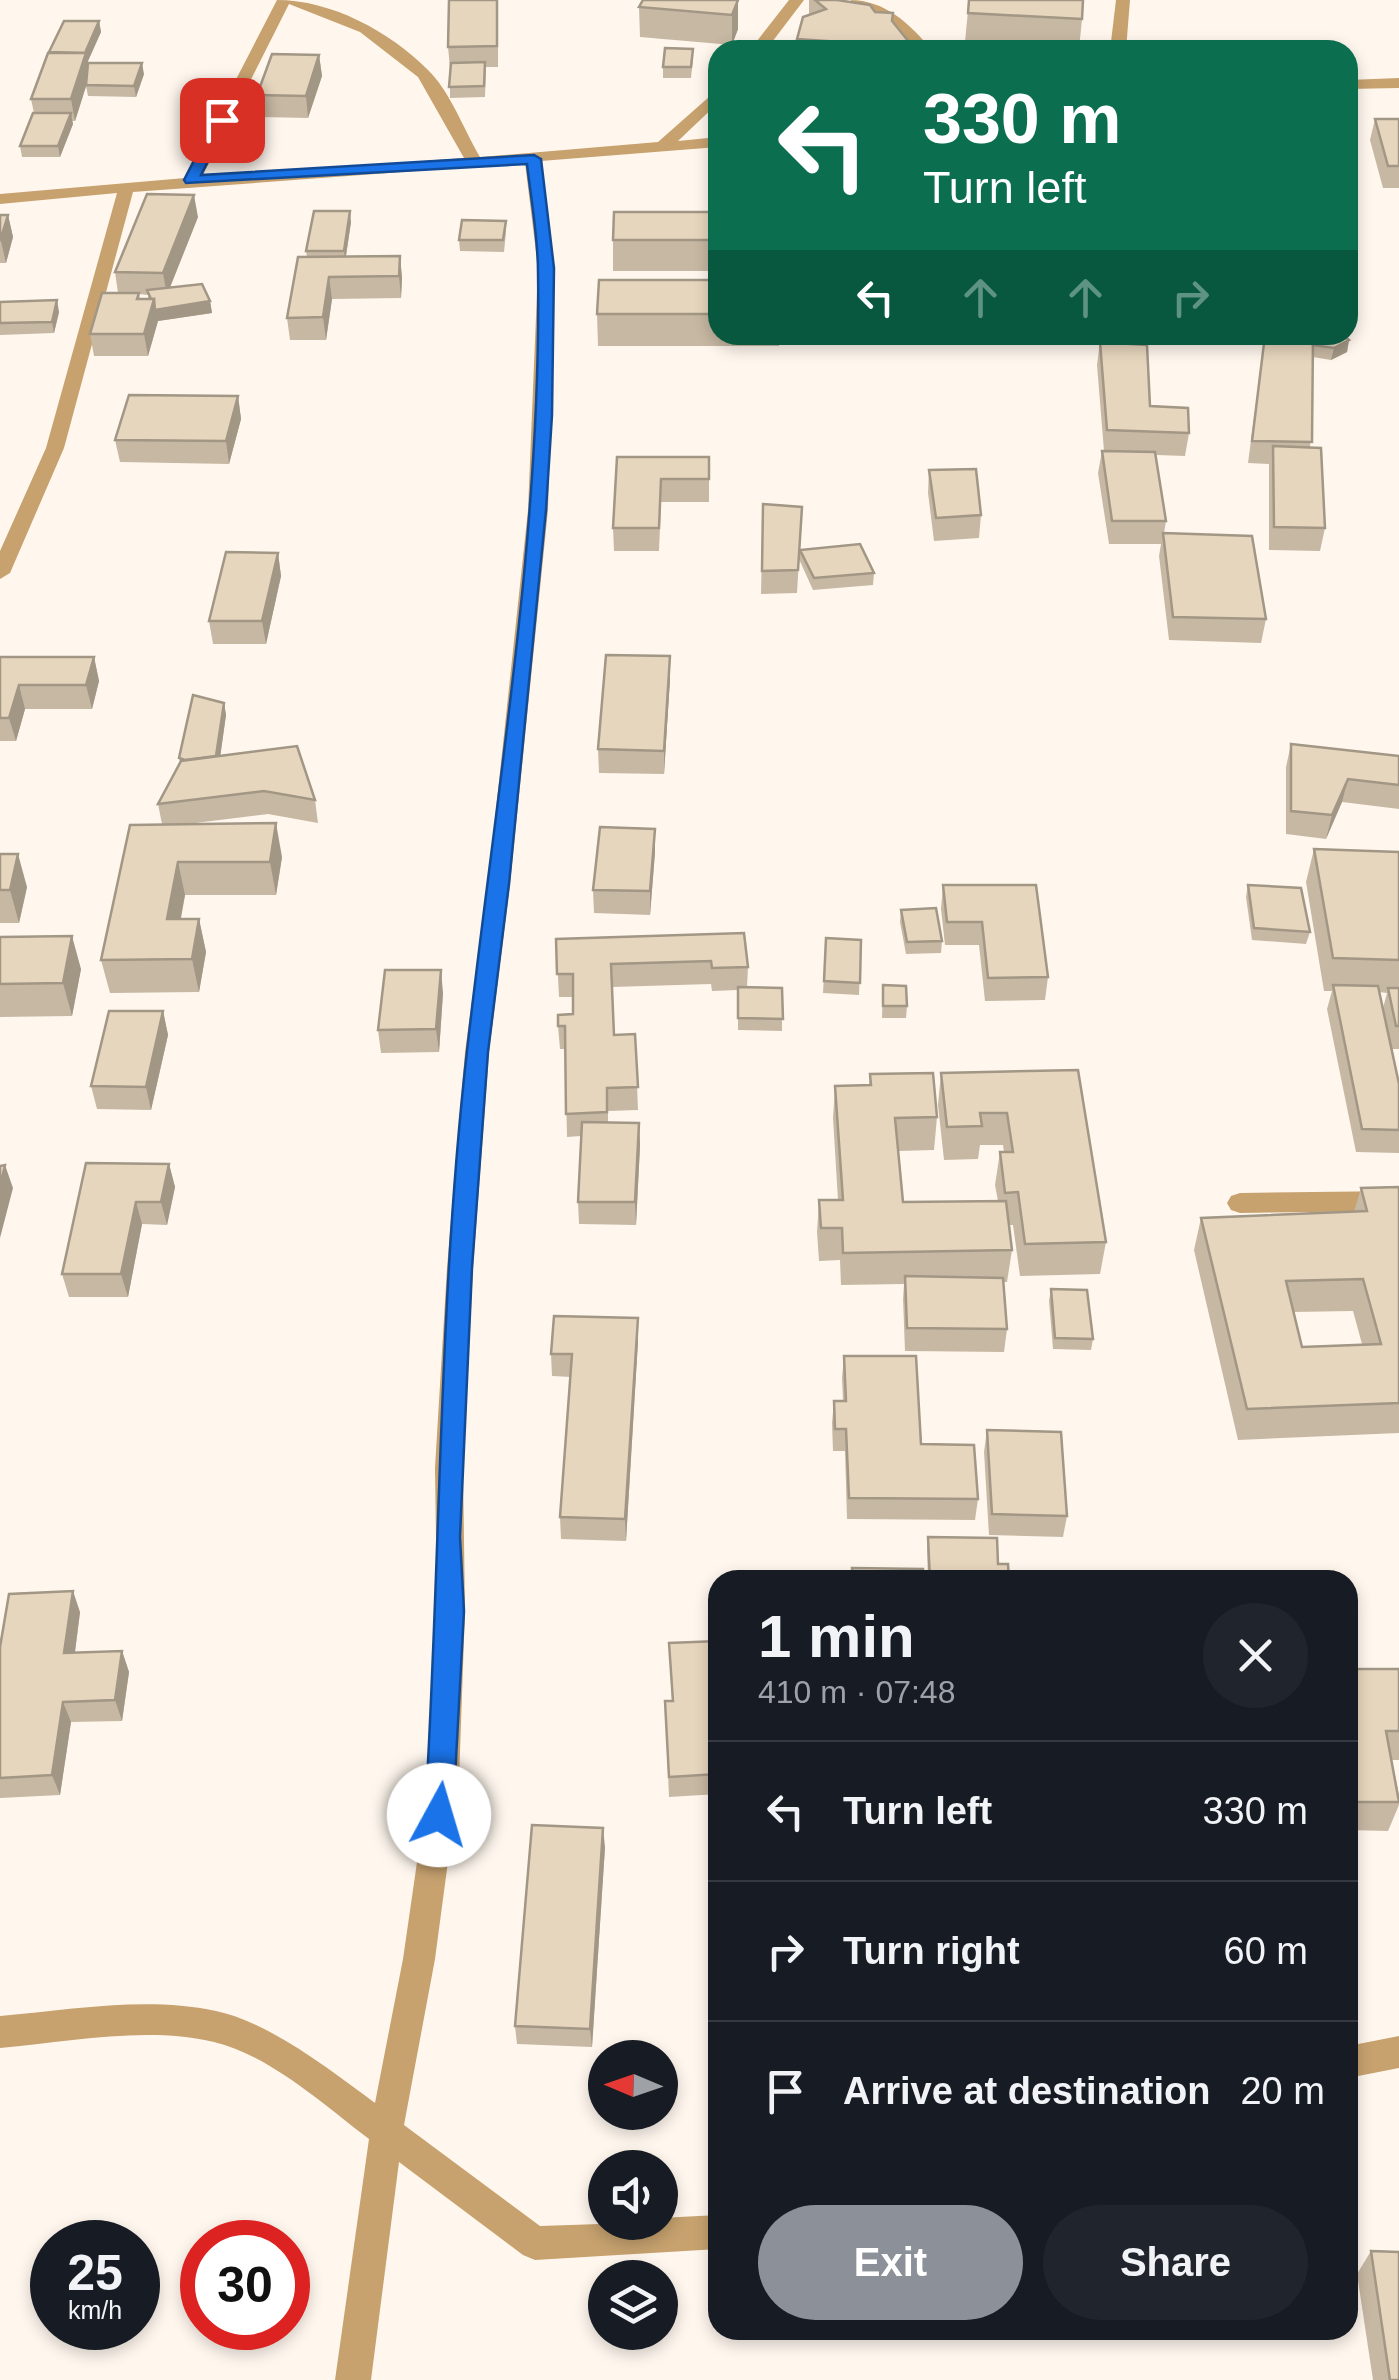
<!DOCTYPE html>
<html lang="en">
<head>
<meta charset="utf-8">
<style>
	body { margin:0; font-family:Arial,sans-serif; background:#20242c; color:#f1f3f6; height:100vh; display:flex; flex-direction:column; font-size:38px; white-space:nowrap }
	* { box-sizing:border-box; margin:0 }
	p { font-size:32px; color:#9ea1a6 }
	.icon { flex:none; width:55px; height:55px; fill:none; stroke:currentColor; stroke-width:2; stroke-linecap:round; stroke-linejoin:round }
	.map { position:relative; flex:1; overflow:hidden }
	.sheet { position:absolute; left:708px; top:1570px; width:650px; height:770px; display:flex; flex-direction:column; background:#171b24; border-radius:30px; box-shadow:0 5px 15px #0003 }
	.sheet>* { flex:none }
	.guide { position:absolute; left:708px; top:40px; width:650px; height:305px; border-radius:30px; box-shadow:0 5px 15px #0003; background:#0b6e4f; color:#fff; overflow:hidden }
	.needle { width:65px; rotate:272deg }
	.fabs { position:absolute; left:588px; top:2040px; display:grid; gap:20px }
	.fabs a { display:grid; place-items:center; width:90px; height:90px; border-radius:50%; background:#171b24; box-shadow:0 5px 15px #0003; font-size:50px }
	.speed { position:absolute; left:30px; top:2220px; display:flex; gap:20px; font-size:50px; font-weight:700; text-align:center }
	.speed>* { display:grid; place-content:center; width:130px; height:130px; border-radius:50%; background:#171b24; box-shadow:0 5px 15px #0003; line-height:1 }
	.speed small { font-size:25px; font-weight:400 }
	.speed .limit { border:15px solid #d22; background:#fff; color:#111 }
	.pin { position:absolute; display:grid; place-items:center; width:85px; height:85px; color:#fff; margin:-42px; border-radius:20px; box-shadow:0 5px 15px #0006 }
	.me { position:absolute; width:110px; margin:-55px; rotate:6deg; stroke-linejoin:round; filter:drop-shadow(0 0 8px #0008) }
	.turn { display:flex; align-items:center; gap:35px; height:210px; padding:0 50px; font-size:45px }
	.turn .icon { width:130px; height:130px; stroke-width:2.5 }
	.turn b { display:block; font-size:70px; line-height:85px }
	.lanes { display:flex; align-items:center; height:95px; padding:0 50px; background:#0003; justify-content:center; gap:50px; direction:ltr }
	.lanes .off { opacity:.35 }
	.round { display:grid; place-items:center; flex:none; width:105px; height:105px; border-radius:52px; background:#20242c }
	.overview { display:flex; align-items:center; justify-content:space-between; height:170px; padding:0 50px }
	h1 { font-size:60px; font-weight:800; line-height:75px }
	.primary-button { display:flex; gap:20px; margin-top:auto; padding:20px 50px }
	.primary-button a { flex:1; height:115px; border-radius:60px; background:#8c9099; color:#fff; font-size:40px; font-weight:800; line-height:115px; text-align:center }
	.primary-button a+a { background:#20242c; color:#f1f3f6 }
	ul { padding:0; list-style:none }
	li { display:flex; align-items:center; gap:30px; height:140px; padding:0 50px; border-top:2px solid #363941 }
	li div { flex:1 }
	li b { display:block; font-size:38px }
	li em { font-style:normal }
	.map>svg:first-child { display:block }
</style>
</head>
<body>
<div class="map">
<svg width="1399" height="2380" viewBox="0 0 1399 2380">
	<rect width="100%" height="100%" fill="#fff7ee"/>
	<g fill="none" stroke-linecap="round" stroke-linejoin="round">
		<g fill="#c7a26f" fill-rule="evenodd">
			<path d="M277,0C331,0 389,31 428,70C450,91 464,130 480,157L658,142L718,89V103L678,141L718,137V147L541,161L554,268L548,510L510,884L489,1052L473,1268L463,1468L465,1611L459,1779L435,1959L404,2125L540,2226L660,2222V2218L718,2215V2249L535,2260L523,2255L399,2162L371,2380H335L369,2139C324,2105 269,2055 214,2042C145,2026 69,2042 0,2048V2016C71,2010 145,1996 216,2011C269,2022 332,2071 375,2103L403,1959L429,1779L437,1611L435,1468L447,1268L465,1052L488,884L528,510L538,268L525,163L133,192L64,448L10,573L0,579V551L46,448L117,193L0,204V194L185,178ZM289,4L360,32L418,77L464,158L202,177Z"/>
			<polygon points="789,0 804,0 766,50 750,50"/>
			<path d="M850,0C885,0 910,24 932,50H916L889,22Z"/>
			<polygon points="1116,0 1130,0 1126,50 1110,50"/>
			<polygon points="1399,78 1399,88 1348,89 1348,80"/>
			<polygon points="1399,1191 1399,1211 1240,1213 1231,1210 1227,1203 1231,1196 1240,1193"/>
			<polygon points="1399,2036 1399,2068 1348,2078 1348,2046"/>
		</g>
	</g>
	<g fill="#c7b8a3" fill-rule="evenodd">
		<polygon points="449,0 498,0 498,67 486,67 485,97 450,98 450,68 448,47"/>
		<polygon points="738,0 738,29 732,45 640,37 639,7"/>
		<polygon points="809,0 837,0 875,12 892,22 913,47 913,50 796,50 797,39 809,15"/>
		<polygon points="969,0 1082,19 1079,49 965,42"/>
		<polygon points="99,21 101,32 88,61 88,63 144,74 136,97 88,96 86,86 75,121 72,121 73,124 60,157 22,157 20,146 34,113 31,99"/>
		<polygon points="319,55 322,76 308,118 260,117 257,95"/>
		<polygon points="693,59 691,78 663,78 663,67"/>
		<polygon points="1375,119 1399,119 1399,188 1383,188 1370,140"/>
		<polygon points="718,212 718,271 613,271 613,240"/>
		<polygon points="0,215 8,215 13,237 6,263 0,263"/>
		<path d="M198,217L170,287L210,301L212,313L158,321L148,356H94L90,334L118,293L115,272ZM139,294L148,295V299H140Z"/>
		<polygon points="506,221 506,232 504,252 460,251 459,240"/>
		<polygon points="351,222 346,256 400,256 402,278 401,298 332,299 326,340 290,340 287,318 307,257 306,251"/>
		<polygon points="718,280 718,335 780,335 779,346 598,346 597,314"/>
		<polygon points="0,302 59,312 54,333 0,335"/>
		<polygon points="1265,335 1349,340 1347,352 1331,360 1313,357 1310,448 1325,528 1320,551 1269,550 1269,464 1248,463"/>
		<polygon points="1100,342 1150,406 1189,433 1185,456 1156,455 1166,521 1164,533 1266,619 1261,643 1169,640 1159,556 1161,544 1109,544 1098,473 1102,451 1104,451 1097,365"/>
		<polygon points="238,396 241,419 229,464 120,462 115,440"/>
		<polygon points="617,457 709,457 709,502 661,502 659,551 614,551 613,528"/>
		<polygon points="929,470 981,515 979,538 934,541 928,493"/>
		<polygon points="763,504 800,550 874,573 873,585 813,590 799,559 797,593 761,594"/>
		<polygon points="278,553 281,576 266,644 213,644 209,621"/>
		<polygon points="670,656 670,679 664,774 599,773 598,749"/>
		<polygon points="0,657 94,657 99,681 92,709 25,709 16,741 0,741"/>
		<polygon points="224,703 226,715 220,756 315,800 318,823 268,814 187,824 282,857 276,895 185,895 181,919 199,919 206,952 199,992 110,993 101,960 162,824 158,804 180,763 179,758"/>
		<polygon points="1291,744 1399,756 1399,809 1342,802 1326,839 1286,834 1286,767"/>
		<path d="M1314,849L1399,852V1049H1391L1399,1084V1153L1356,1152L1327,1009L1332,991H1324L1306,882ZM1379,992L1387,993L1383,1008Z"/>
		<polygon points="655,852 650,915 594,913 593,890"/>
		<polygon points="0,854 27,887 19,923 0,923"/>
		<polygon points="943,885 1048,977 1045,1000 985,1001 979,945 945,945 941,909"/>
		<polygon points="1248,885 1310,932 1306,944 1252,940 1246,897"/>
		<polygon points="901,910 942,941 941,953 906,954 900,922"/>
		<polygon points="0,937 81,969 72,1016 0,1017"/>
		<polygon points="826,938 861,940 859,995 823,993"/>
		<polygon points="556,939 748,967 747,987 782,988 782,1031 738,1030 738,990 712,991 711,984 612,987 614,1035 635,1034 638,1110 608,1111 608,1122 639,1123 640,1146 636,1225 579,1224 578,1202 581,1136 567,1137 565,1049 560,1049 558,1026 573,1014 573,997 559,997"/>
		<polygon points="883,985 907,1006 906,1018 882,1018"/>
		<polygon points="443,993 439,1052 381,1053 378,1030"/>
		<polygon points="163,1011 168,1035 151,1110 97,1109 91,1086"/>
		<polygon points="1078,1070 1106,1242 1100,1274 1020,1276 1013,1225 1009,1225 1012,1250 1007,1282 1004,1282 1007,1329 1004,1352 905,1351 903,1299 904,1284 841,1285 840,1260 819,1261 817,1232 819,1200 838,1200 833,1118 835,1086 869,1085 870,1074 937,1117 934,1150 898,1151 903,1202 998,1201 995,1185 1000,1152 1004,1152 1003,1145 980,1145 978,1159 944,1160 938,1105 941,1073"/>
		<polygon points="169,1164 175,1187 167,1225 142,1224 128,1297 69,1297 62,1274"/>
		<path d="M1399,1187V1433L1238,1440L1194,1250L1201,1218L1354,1212L1361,1188ZM1353,1311L1362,1344L1302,1347L1293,1312Z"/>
		<polygon points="1051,1289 1093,1339 1091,1350 1053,1349 1049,1301"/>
		<polygon points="638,1341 626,1541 561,1539 560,1517 571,1377 552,1376 551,1354"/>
		<polygon points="844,1356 921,1444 978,1499 975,1520 847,1519 845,1451 833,1451 832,1423 834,1401 843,1401 842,1378"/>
		<polygon points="987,1430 1067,1516 1063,1537 989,1535 984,1452"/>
		<polygon points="928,1537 998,1564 1009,1580 928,1580 927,1548"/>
		<polygon points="80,1612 75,1653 122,1651 129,1672 122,1721 71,1722 60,1795 0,1798 0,1647"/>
		<polygon points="718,1641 718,1794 669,1797 665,1701 672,1701 669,1643"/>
		<polygon points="1348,1669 1399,1669 1399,1760 1392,1760 1399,1796 1399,1805 1388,1831 1348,1830"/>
		<polygon points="605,1847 592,2047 517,2044 515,2026"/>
		<polygon points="1371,2251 1399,2380 1373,2380 1357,2274"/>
	</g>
	<g fill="#a29685">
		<polygon points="738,0 738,29 732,45 732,15"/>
		<polygon points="99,21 101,32 88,61 90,74 75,121 71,99 85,53"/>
		<polygon points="319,55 322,76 308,118 306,96"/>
		<polygon points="142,63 144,74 136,97 134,86"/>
		<polygon points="71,113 73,124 60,157 58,146"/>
		<polygon points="194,195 198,217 167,295 163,273"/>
		<polygon points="350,211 351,222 345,262 344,251"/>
		<polygon points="8,215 13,237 6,263 1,241"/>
		<polygon points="400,256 402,278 401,298 399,276"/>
		<polygon points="329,277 332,299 326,340 323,317"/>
		<polygon points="154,299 210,301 212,313 158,321 148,356 144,334"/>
		<polygon points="57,300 59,312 54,333 52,322"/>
		<polygon points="1349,340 1347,352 1331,360 1334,348"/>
		<polygon points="238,396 241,419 229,464 226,441"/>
		<polygon points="278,553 281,576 266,644 262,621"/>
		<polygon points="670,656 670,679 664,774 664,751"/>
		<polygon points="94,657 99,681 92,709 86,685"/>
		<polygon points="19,685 25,709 16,741 9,718"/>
		<polygon points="224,703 226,715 217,780 214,768"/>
		<polygon points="1348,779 1342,802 1326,839 1332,815"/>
		<polygon points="276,823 282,857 276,895 270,862"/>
		<polygon points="655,829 655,852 650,915 650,891"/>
		<polygon points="18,854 27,887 19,923 10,890"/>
		<polygon points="178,862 185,895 174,952 167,919"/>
		<polygon points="199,919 206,952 199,992 192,959"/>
		<polygon points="72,936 81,969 72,1016 63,983"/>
		<polygon points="441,970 443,993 439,1052 436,1029"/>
		<polygon points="163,1011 168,1035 151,1110 146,1087"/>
		<polygon points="639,1123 640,1146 636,1225 635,1202"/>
		<polygon points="169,1164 175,1187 167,1225 161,1202"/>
		<polygon points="5,1165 13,1188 0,1238 0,1187"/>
		<polygon points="136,1202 142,1224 128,1297 121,1274"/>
		<polygon points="638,1318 638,1341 626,1541 625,1519"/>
		<polygon points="73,1591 80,1612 72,1674 64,1653"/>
		<polygon points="122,1651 129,1672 122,1721 115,1700"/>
		<polygon points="63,1702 71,1722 60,1795 52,1775"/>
		<polygon points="603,1828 605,1847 592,2047 590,2029"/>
	</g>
	<g fill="#e7d6be" stroke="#a29685" stroke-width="2.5" fill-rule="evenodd">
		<polygon points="449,0 497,0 497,46 448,47"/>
		<polygon points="643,0 738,0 732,15 639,7"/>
		<polygon points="815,0 837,0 870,5 875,12 893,13 892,21 913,47 797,39 803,17 826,9"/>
		<polygon points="969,0 1083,0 1082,19 968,13"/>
		<polygon points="64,21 99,21 85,53 49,52"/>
		<polygon points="665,48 693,49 691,67 663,67"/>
		<polygon points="48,53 86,53 71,99 31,99"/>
		<polygon points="272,54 319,55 306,96 257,95"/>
		<polygon points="485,62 484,86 449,87 451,63"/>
		<polygon points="88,63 142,63 134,86 86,85"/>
		<polygon points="33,113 71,113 58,146 20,146"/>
		<polygon points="1375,119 1399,119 1399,166 1388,166"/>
		<polygon points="147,194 194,195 163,273 115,272"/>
		<polygon points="314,211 350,211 344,251 306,251"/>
		<polygon points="614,212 718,212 718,240 613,240"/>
		<polygon points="0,215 8,215 0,241"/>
		<polygon points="462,220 506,221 503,240 459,240"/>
		<polygon points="400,256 399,276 329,277 323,317 287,318 298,257"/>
		<polygon points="599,280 718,280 718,314 597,314"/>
		<polygon points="202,284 210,301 155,310 154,299 151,299 147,290"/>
		<polygon points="102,293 139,293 137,299 154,299 144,334 90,334"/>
		<polygon points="57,300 52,322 0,323 0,302"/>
		<polygon points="1265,335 1313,338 1312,442 1252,441"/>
		<polygon points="1286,335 1343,335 1349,340 1334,348 1313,345 1313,338"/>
		<polygon points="1100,342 1147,345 1150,406 1188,408 1189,433 1107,430"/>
		<polygon points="129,395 238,396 226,441 115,440"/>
		<polygon points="1273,446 1321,448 1325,528 1274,527"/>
		<polygon points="1102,451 1155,452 1166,521 1112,521"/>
		<polygon points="617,457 709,457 709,479 661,479 659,528 613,528"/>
		<polygon points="976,469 981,515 936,518 929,470"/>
		<polygon points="763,504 802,507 798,570 762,571"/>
		<polygon points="1163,533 1252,536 1266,619 1173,617"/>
		<polygon points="860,544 874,573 814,578 800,550"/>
		<polygon points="226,552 278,553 262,621 209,621"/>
		<polygon points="606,655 670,656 664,751 598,749"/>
		<polygon points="0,657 94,657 86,685 19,685 9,718 0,718"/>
		<polygon points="193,695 224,703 216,756 185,760 179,758"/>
		<polygon points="1291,744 1399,756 1399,785 1348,779 1332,815 1291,811"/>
		<polygon points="297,746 315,800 264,791 158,804 181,761"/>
		<polygon points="276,823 270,862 178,862 167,919 199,919 192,959 101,960 130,825"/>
		<polygon points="600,827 655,829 650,891 593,890"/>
		<polygon points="1314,849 1399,852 1399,960 1333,958"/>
		<polygon points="0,854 18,854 10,890 0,890"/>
		<polygon points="943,885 1036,885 1048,977 988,978 982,922 947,922"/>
		<polygon points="1248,885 1301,888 1310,932 1254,928"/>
		<polygon points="936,908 942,941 907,942 901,910"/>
		<polygon points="744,933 748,967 712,968 711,961 611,964 614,1035 635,1034 638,1087 607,1088 607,1112 566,1114 565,1026 558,1026 558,1015 573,1014 573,974 557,974 556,939"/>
		<polygon points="72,936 63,983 0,984 0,937"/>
		<polygon points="826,938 861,940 860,983 824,981"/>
		<polygon points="385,970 441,970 436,1029 378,1030"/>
		<polygon points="883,985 906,986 907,1006 883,1006"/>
		<polygon points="1333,985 1378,986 1399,1084 1399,1130 1362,1129"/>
		<polygon points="738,987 782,988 783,1019 738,1018"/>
		<polygon points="1388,988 1399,988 1399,1026 1396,1026"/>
		<polygon points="109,1011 163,1011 146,1087 91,1086"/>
		<polygon points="1078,1070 1106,1242 1025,1244 1018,1192 1005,1193 1000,1152 1013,1152 1007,1113 980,1113 982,1126 947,1127 941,1073"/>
		<polygon points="933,1073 937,1117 895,1118 903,1202 1006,1201 1012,1250 843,1253 842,1228 821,1228 819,1200 843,1200 835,1086 871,1085 870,1074"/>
		<polygon points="582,1122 639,1123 635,1202 578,1202"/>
		<polygon points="86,1163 169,1164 161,1202 136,1202 121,1274 62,1274"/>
		<polygon points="5,1165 0,1187 0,1166"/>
		<path d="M1399,1187V1403L1247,1409L1201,1218L1367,1211L1361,1188ZM1363,1279L1381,1344L1302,1347L1286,1281Z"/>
		<polygon points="905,1276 1003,1278 1007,1329 907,1328"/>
		<polygon points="1051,1289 1087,1290 1093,1339 1055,1338"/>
		<polygon points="554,1316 638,1318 625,1519 560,1517 572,1354 551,1354"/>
		<polygon points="844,1356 916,1356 921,1444 974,1445 978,1499 849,1498 846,1429 835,1429 834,1401 846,1401"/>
		<polygon points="987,1430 1061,1432 1067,1516 992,1514"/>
		<polygon points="928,1537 997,1538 998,1564 1008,1564 1009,1580 930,1580"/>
		<polygon points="852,1568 923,1569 924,1580 853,1580"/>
		<polygon points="73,1591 64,1653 122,1651 115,1700 63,1702 52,1775 0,1778 0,1647 9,1594"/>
		<polygon points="718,1641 718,1774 669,1777 665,1701 673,1701 669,1643"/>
		<polygon points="1348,1669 1399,1669 1399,1731 1386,1731 1399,1802 1348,1802"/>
		<polygon points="532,1825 603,1828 590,2029 515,2026"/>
		<polygon points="1371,2251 1399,2252 1399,2380 1390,2380"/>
	</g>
	<path fill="#1a73e8" stroke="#114b97" stroke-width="2.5" d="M222,116L229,120L201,175L534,155L541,159L554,268L552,415L546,510L509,884L488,1052L472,1268L460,1537L464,1611L453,1815L449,1824L439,1828L429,1824L425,1815C441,1560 438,1305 467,1051C496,792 542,532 538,272C538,236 531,199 527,164L186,183L184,180L215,120Z"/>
</svg>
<div class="fabs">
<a><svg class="needle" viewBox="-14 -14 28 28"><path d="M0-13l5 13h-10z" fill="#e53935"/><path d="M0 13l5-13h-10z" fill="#9ea1a6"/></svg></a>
<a><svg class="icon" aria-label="sound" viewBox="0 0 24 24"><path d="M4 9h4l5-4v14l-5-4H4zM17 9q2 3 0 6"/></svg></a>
<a><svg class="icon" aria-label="layers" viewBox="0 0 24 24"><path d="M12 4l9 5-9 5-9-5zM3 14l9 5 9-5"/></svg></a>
</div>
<div class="speed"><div>25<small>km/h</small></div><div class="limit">30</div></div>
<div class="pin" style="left:222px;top:120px;background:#d93025"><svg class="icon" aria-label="arrive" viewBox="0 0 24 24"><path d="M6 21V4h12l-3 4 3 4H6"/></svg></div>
<svg class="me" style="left:439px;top:1815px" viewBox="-20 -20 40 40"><circle r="19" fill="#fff"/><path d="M0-13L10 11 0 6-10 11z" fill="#1a73e8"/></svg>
<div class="guide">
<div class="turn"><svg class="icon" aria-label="left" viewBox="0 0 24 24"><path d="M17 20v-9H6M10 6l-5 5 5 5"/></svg><div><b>330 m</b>Turn left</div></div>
<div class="lanes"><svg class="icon" aria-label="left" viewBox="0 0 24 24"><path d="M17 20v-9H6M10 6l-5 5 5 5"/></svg><svg class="icon off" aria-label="ahead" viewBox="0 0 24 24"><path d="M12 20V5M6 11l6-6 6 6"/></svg><svg class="icon off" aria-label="ahead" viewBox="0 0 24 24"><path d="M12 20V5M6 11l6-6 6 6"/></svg><svg class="icon off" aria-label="right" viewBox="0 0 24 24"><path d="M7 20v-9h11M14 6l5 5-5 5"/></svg></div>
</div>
<section class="sheet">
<div class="overview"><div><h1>1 min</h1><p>410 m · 07:48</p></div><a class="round"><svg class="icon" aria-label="close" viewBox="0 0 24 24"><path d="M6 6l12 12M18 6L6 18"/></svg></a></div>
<ul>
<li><svg class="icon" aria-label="left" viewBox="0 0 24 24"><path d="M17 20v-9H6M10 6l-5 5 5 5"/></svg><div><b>Turn left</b></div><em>330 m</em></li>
<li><svg class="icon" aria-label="right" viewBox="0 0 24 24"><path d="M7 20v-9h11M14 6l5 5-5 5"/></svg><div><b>Turn right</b></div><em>60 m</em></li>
<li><svg class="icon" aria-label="arrive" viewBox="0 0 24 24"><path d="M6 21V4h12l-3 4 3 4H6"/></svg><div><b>Arrive at destination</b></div><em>20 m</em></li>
</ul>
<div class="primary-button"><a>Exit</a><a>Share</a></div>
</section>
</div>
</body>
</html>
